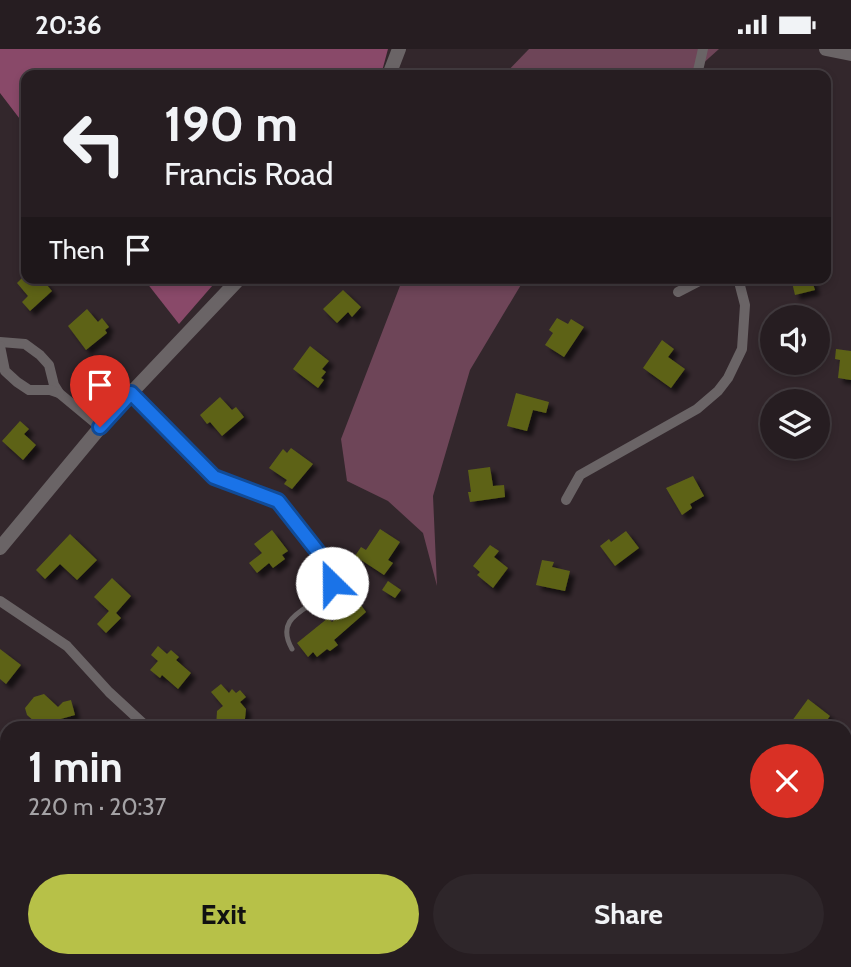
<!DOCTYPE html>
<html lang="en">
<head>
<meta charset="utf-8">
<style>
	body { margin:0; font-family:Cabin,sans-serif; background:#2e262a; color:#f1f3f6; height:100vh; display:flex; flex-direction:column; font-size:26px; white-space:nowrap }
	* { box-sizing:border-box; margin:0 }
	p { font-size:23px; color:#a4a2a5 }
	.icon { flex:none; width:38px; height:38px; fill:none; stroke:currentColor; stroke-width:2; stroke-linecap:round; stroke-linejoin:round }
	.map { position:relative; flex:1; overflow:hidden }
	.drawer { position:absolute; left:0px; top:672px; width:852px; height:247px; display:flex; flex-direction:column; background:#261d21; border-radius:21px 21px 0 0; box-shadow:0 4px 10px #0003,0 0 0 2px #423b3f }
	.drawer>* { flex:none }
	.guide { position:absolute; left:21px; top:21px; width:810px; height:214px; border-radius:14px; box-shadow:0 4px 10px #0003,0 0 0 2px #423b3f; background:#261d21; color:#f1f3f6; overflow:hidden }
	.tools { position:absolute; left:760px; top:256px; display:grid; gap:14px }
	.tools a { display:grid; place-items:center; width:70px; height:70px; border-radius:50%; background:#261d21; box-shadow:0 4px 10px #0003,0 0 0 2px #423b3f; font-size:35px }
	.pin { position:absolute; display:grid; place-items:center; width:60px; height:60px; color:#fff; margin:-72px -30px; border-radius:50% 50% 50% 0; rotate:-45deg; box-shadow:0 0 7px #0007 }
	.pin .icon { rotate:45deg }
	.me { position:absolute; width:77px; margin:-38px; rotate:337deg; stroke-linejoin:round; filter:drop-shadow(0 0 5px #0008) }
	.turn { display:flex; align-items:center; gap:24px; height:147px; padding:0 28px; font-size:32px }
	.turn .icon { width:91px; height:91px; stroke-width:2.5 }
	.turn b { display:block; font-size:49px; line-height:60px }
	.then { display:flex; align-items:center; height:66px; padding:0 28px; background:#0003; gap:14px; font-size:26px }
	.round { display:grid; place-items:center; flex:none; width:74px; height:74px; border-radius:37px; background:#2e262a }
	.summary { display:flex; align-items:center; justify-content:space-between; height:119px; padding:0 28px }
	h1 { font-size:42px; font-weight:700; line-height:52px }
	.button { display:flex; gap:14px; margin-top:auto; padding:14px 28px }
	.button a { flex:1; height:80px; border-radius:42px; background:#b7c148; color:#111; font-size:28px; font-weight:700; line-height:80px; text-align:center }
	.button a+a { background:#2e262a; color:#f1f3f6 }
	.status { display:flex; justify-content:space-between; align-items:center; height:49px; padding:0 35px; background:#261d21; direction:ltr }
	.status svg { height:19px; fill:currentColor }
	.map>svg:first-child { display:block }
</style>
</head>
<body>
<div class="status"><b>20:36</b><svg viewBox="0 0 49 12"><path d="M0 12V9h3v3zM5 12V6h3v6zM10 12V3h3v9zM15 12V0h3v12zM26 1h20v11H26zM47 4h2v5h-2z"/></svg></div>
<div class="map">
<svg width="851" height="918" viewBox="0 0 851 918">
	<defs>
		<filter id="shadow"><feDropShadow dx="5" dy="5" stdDeviation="2" flood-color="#0009"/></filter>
	</defs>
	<rect width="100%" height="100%" fill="#33272c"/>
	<g fill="#6e4558">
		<polygon points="529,0 719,0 690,26 504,26"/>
		<polygon points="403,229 525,229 470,321 433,447 437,537 423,484 388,452 347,432 341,390"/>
	</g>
	<g fill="#894969">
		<polygon points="0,0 388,0 381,26 26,26 26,78 0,44"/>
		<polygon points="143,229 219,229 179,275"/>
		<polygon points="851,747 851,907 845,912 845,757"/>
		<polygon points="537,912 617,912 624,918 539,918"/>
		<polygon points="748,912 845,912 837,918 745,918"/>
	</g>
	<polygon fill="#8d4c6c" points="666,912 720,912 726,918 670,918"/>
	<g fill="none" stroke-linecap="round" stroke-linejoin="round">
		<g stroke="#8d4c6c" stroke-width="3.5">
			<polyline points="845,818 851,812"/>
			<polyline points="737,918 742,912"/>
		</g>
	</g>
	<g fill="#5d6218" filter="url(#shadow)">
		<polygon points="22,229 41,229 52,242 30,262 22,253 28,247 17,234"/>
		<polygon points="791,229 811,229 815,241 795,246"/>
		<polygon points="343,241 361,258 352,268 348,263 337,274 323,260"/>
		<polygon points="87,260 98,273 102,269 109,278 105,281 107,284 86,301 68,277"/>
		<polygon points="557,269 568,275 571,270 584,278 564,308 545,296 553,284 549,281"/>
		<polygon points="662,291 674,300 668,308 685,320 671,339 643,319"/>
		<polygon points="310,297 329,312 322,320 326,323 321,329 324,331 318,339 293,320"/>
		<polygon points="836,300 851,302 851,331 838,329 840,311 835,310"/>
		<polygon points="516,344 549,353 546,364 533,361 527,382 507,377"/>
		<polygon points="220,348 232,361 236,358 244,368 222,387 210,373 207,375 200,366"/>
		<polygon points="20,372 29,380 24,385 36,396 23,411 2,392"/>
		<polygon points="291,399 313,415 292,440 284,435 287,431 269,419 283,400 287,404"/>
		<polygon points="490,418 493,437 504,436 505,448 470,453 468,443 471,443 468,421"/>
		<polygon points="693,427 704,447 690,455 692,459 682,466 666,439"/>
		<polygon points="380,480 400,493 388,511 393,514 384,526 355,507 361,498 366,501"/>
		<polygon points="272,481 288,502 282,506 285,510 273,519 269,514 257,524 249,514 262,504 254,495"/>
		<polygon points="626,482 639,499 615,517 600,497 609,490 611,493"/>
		<polygon points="70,485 97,511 77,531 60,515 45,530 36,521"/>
		<polygon points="490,496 499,502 494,508 508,519 493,539 477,526 480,523 473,517"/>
		<polygon points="542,511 554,513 552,518 570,522 565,542 536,536"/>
		<polygon points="112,529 131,547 116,564 121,569 106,584 97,575 109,562 94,548"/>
		<polygon points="388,532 401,541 395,549 382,541"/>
		<polygon points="358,552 366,563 334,591 338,596 330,602 327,600 317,608 313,603 308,608 297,594 328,569 332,573"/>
		<polygon points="158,597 167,605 171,601 179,608 176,611 191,624 178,640 162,626 160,629 150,621 158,612 151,606"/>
		<polygon points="0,600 21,616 6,635 0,630"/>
		<polygon points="221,635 229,644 232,640 236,644 240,641 246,648 240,653 246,660 244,679 216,679 217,662 223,657 211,643"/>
		<polygon points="44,645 58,658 63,653 71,651 75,666 57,671 50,679 42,679 27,666 25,659 34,648"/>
		<polygon points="808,650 830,667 821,679 794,679 789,676"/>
	</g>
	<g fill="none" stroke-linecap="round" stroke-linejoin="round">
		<path stroke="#6a6466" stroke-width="5" d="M133,346L214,428L278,452L333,522C333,526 334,530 332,534C323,560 270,561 292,600"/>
		<g stroke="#6a6466" stroke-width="10">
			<polyline points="697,26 703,0"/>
			<polyline points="678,243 705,229"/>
			<polyline points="0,293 25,295 40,306 49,316 54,336 59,344 100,378"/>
			<polyline points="0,297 5,322 17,333 29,341 50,341 59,344"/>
			<polyline points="566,451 580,426 697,360 718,342 728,329 742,300 745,256 738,229"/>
			<polyline points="0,552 67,597 109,643 148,679"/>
			<polyline points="845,712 851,702"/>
			<polyline points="273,912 275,918"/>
			<polyline points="658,912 662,918"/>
		</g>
		<g stroke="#6a6466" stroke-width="14">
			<polyline points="826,0 851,5"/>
			<polyline points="389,26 399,0"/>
			<polyline points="0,499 113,363 240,229"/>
		</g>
	</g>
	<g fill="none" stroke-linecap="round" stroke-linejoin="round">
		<defs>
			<polyline id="route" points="100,378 131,344 214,428 278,452 333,522 332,534"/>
		</defs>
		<use href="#route" stroke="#114b97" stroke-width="18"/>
		<use href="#route" stroke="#1a73e8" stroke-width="12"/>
	</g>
</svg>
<div class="tools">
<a><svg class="icon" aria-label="sound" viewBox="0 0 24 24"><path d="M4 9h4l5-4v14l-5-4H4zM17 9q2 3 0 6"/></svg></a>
<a><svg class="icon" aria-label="layers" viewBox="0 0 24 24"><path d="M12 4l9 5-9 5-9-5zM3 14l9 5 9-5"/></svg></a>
</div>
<div class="pin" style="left:100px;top:378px;background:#d93025"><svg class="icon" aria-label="arrive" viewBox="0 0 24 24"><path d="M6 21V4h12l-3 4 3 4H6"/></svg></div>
<svg class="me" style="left:332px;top:534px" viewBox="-20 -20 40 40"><circle r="19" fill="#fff"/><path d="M0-13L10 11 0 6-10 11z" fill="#1a73e8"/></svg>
<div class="guide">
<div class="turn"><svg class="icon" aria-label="left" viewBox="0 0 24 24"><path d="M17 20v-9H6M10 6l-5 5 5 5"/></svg><div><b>190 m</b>Francis Road</div></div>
<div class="then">Then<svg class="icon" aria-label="arrive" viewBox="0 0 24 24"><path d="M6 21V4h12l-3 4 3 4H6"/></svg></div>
</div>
<section class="drawer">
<div class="summary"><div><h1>1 min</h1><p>220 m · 20:37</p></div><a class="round" style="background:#d93025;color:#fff"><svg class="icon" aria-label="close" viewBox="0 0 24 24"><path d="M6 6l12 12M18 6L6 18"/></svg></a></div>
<div class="button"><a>Exit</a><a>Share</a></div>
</section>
</div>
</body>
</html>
